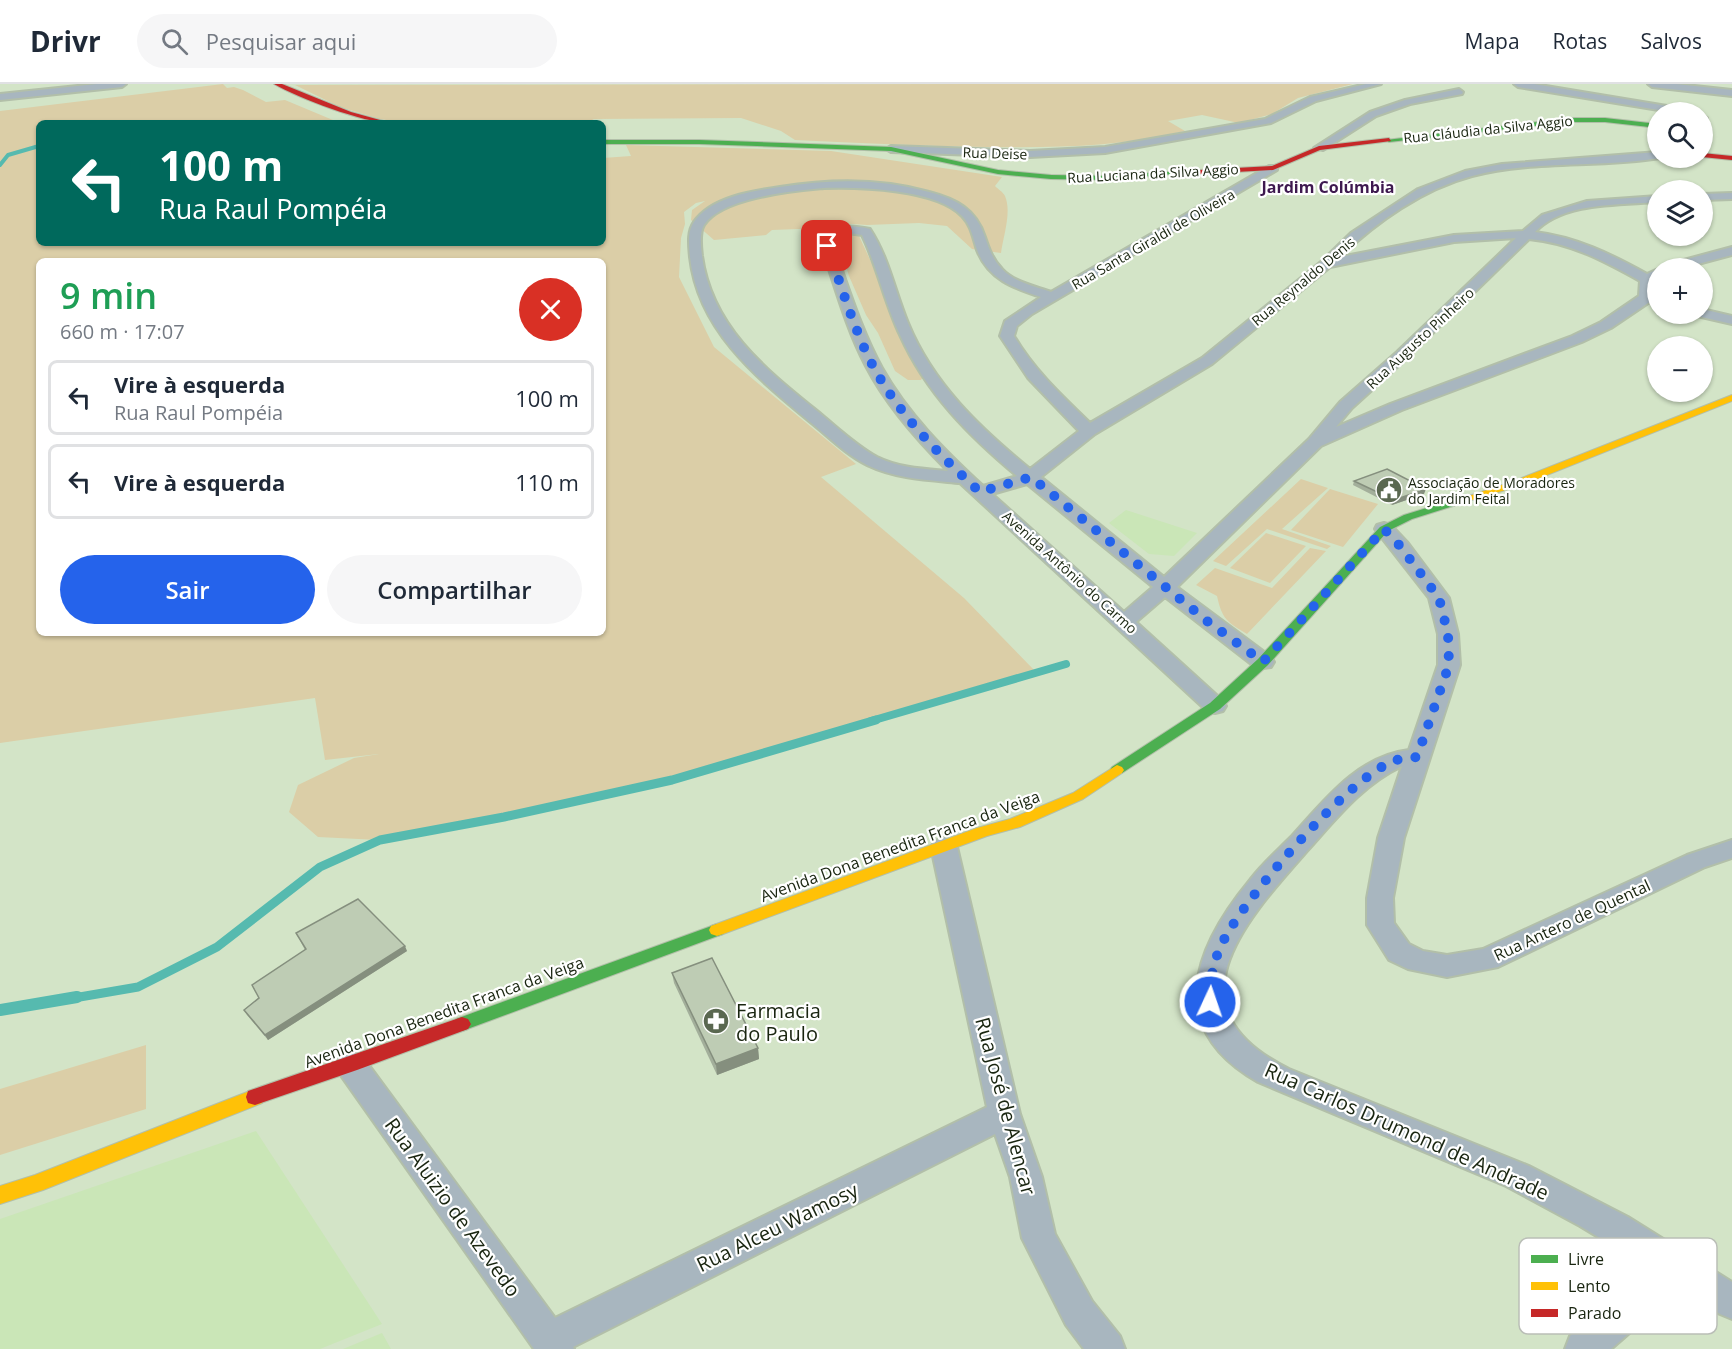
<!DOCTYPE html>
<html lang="pt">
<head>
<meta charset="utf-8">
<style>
	body { margin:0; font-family:"Open Sans",sans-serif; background:#f6f6f7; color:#1f2937; height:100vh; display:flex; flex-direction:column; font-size:22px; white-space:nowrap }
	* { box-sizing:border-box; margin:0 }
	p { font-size:20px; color:#747a83 }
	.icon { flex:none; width:33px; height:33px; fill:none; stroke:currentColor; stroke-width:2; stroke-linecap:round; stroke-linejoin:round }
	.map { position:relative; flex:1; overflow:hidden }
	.panel { position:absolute; left:36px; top:174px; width:570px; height:378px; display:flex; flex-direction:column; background:#fff; border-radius:9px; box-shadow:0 2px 4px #0004 }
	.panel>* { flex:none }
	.guide { position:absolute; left:36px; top:36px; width:570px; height:126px; border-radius:9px; box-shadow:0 2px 4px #0004; background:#00695c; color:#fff; overflow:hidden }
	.controls { position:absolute; left:1647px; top:18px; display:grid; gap:12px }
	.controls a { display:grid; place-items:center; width:66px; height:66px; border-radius:50%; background:#fff; box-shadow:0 2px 4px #0004; font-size:30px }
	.pin { position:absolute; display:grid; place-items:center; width:51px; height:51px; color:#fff; margin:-26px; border-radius:12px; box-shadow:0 3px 9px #0006 }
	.me { position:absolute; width:66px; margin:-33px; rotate:3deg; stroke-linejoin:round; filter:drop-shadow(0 0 4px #0008) }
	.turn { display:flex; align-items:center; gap:21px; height:126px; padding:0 24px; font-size:27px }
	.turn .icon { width:78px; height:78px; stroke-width:2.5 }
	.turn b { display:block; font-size:42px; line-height:51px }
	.round { display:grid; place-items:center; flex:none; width:63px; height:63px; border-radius:32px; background:#f6f6f7 }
	.overview { display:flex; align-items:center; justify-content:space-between; height:102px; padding:0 24px }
	h1 { font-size:36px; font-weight:600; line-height:45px; color:#1e9e55 }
	.cta { display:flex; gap:12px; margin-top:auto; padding:12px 24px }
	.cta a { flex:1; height:69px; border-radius:36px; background:#2563eb; color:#fff; font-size:24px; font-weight:600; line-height:69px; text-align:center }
	.cta a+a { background:#f6f6f7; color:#1f2937 }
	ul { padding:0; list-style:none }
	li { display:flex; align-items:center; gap:18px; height:75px; margin:0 12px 9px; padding:0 12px; border:3px solid #e0e1e3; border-radius:9px }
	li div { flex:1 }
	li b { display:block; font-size:22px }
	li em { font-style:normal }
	header { display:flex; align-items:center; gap:36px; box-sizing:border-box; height:84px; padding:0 30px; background:#fff; border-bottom:2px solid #e0e1e3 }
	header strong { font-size:28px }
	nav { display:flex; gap:33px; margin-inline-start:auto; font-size:21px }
	.search { width:420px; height:54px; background:#f6f6f7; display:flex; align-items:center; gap:15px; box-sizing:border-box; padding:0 21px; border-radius:33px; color:#747a83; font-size:22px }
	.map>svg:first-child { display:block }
</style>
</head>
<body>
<header>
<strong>Drivr</strong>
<div class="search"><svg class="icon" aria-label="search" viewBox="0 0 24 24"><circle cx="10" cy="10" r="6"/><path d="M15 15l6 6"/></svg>Pesquisar aqui</div>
<nav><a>Mapa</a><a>Rotas</a><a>Salvos</a></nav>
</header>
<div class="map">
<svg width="1732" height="1265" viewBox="0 0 1732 1265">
	<rect width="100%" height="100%" fill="#d3e4c7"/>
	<g fill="#cae6b7">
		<polygon points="1126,426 1197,449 1174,472 1149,470 1109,439"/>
		<polygon points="256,1047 382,1240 320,1265 0,1265 0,1135"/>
		<polygon points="382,1249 391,1265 343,1265"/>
	</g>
	<g fill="#dbcea7" fill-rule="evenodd">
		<path d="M223,0L227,4L234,3L243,6L266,18L285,16L340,39H39V159H603V74L631,72L626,61L831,67L1002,93L995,102C998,105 1003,108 1005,112C1012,128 1003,153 1001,169L972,165L947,142L919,139L867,141L838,139L824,144L772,146L766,151L714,156L691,136L692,126L705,117L696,119L684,128L685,140L681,154L679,193L714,263L856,380L821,393L964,514L1035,587L672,696L399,757L318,753L289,728L298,701L354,674L379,670L325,676L315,614L0,659V27ZM39,177H603V549H39Z"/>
		<path d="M990,0H1353L1298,14L1272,30L1239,39L1202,31L1168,37L1185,47C1119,63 1054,64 986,63C922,62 859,59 795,56L781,47L741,34L594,35L586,39H406L380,35L340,23L295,1Z"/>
		<polygon points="851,148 859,152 881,199 885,215 927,286 921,296 908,296 895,287 878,249 866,231 849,192 837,152 838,149"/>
		<polygon points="1301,395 1328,404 1282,445 1331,462 1327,465 1267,445 1226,482 1213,477"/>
		<polygon points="1330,405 1378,420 1343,463 1291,446"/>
		<polygon points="1266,449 1306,462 1270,499 1230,484"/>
		<path d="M1310,464L1326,467L1247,550C1227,538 1222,535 1217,512L1196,501L1215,484L1272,504Z"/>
		<polygon points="146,961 146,1025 0,1071 0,1005"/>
	</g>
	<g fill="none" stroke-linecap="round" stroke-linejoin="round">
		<polyline stroke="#56baaf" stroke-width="4" points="0,81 8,71 39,62"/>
		<polyline stroke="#56baaf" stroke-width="4.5" points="841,156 849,152"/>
		<polyline stroke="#56baaf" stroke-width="8" points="871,637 1066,580"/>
		<polyline stroke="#56baaf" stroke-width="9" points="68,915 138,903 217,863 320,783 380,756 504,733 672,696 876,636"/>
		<polyline stroke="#56baaf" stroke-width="12" points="0,926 77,913"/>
		<defs>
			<g id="street">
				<polygon points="97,0 126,0 122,3 0,16 0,10"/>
				<polygon points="1366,0 1381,0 1316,17 1271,39 1105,69 1030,73 891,68 886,65 891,62 1030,67 1105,63 1265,35 1310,13"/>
				<polygon points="1514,0 1534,0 1685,25 1690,28 1671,28 1518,3"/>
				<polygon points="1648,0 1676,0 1732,6 1732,12 1652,3"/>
				<polygon points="1459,5 1463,8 1462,10 1410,20 1376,32 1323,66 1314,64 1370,28 1405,16"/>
				<polygon points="1702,31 1707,34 1707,45 1702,48"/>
				<path d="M1658,68V74H1660C1599,84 1533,76 1472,92C1423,105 1376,138 1340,173L1454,151L1523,147L1542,131L1587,117L1658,112V118C1619,121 1563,118 1535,148C1576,153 1611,170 1647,190L1658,185V195L1653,197L1651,217L1611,244L1582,258L1402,326L1321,362L1177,503L1271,573L1274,578L1271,583L1263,584L1255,583L1165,513L1136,538L1223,617L1226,622L1223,627L1215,629L1207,627L960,399C928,396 896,395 867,381C845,370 828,352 809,337C756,293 698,246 690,173C689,161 687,148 694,138C711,113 752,107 780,103C830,95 880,94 929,108C956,115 976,125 985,153C989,165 993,176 1002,185C1014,198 1034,202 1051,208L1269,82H1277V86L1032,230L1017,242L1014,252C1034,286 1062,312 1090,339L1202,274L1322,177L1351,149L1418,105L1465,87L1502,80ZM824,104C860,103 936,105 962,132C971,141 973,154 977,166C988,195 1013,204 1041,213L1005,237L1000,252L1028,294L1079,347L1030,385C980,344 933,300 908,239C895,208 889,174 870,145C847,140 834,140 821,161C835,202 846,244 866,282C886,321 917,356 948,387C924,385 899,384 877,373C857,362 840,346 822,331C769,288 712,245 702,172C701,163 699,149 704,141C722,113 794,107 824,104ZM848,149L862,151L866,160C879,190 886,222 900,251C926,309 969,352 1017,392L983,402C945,367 907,329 882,284C861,246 848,202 833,161L838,153ZM1516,154L1397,268L1340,318L1309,355L1164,493L1041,393L1095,350L1212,280L1330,183L1454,158ZM1529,155C1571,159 1604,177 1640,197L1639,212L1601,238L1572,252L1390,320L1336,343L1352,324L1407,274ZM1027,400L1153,503L1124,528L992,410Z"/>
				<polygon points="1732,109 1732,115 1702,116 1702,110"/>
				<polygon points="1732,163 1732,171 1683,184 1664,184 1665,181"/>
				<polygon points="1702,225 1732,232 1732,240 1697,232 1695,230 1702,230"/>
				<path d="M1384,439L1391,441L1407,458L1449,514L1458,550L1460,581L1404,754L1393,814L1394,839L1409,860L1423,867L1447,871L1483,865L1687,771L1732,756V774L1705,783L1498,883L1447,893L1408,885L1389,876L1367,841V814L1378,754L1402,682C1362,701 1336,735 1307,767C1245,837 1165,924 1289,985L1529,1082L1628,1133L1732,1198V1235L1720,1230L1681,1204L1611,1265H1565L1570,1252L1651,1185L1580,1142L1506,1102L1258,998C1163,944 1193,865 1250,796C1262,780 1277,767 1291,753C1323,718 1357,672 1409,666L1438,581V550L1429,514L1375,445L1377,441Z"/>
				<polygon points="944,754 953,757 957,763 1020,1030 1042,1093 1055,1150 1092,1217 1120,1252 1125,1265 1084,1265 1066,1241 1022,1154 1010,1093 995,1050 573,1263 574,1265 534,1265 340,990 336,981 340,972 351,968 362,972 555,1234 987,1023 931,763 935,757"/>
			</g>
			<g id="fast">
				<polygon points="1571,34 1605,34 1658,40 1658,44 1605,38 1571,38 1389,58 1386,56"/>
				<polygon points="603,56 699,56 891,63 998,86 1051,91 1108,92 1181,87 1184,89 1108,96 1051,95 998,90 891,67 699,60 603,60"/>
				<polygon points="1462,413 1467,416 1466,418 1412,435 1388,447 1268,581 1220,625 1122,689 1112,689 1110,686 1112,683 1210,619 1258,575 1380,443 1404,431"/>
				<polygon points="717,840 723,842 725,846 723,850 462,947 456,945 453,940 456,935"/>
			</g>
			<g id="slow">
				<polygon points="1732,311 1732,317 1522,401 1462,419 1457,416 1514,397"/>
				<polygon points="1117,681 1122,683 1124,686 1122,689 1083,715 1020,743 987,752 723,850 717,852 711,850 709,846 711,842 977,744 1010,735 1073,709"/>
				<polygon points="255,1005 262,1007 264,1013 262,1019 43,1106 0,1120 0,1102 35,1091"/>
			</g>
			<g id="jam">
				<path d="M274,0H282L351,28L391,39C364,39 298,14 274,0Z"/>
				<polygon points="1389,54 1391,57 1320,66 1273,86 1181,91 1178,89 1181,87 1272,82 1319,62"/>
				<polygon points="1702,69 1732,72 1732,76 1702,73"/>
				<polygon points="462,933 468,935 471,940 468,945 357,986 255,1021 248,1019 246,1013 248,1007"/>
			</g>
		</defs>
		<use href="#street" stroke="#b2bfa9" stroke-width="4"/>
		<use href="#fast" stroke="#b2bfa9" stroke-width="2"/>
		<use href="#slow" stroke="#b2bfa9" stroke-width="2"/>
		<use href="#jam" stroke="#b2bfa9" stroke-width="2"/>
		<use href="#street" fill="#a8b6bf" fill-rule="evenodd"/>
		<use href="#fast" fill="#4caf50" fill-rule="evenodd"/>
		<use href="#slow" fill="#ffc107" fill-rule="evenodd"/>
		<use href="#jam" fill="#c62828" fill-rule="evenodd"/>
	</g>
	<g fill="#a3af9b">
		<polygon points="1354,397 1424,410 1392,421 1353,401"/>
		<polygon points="296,849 407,867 268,956 247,931 244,926 258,914 305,866"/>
		<polygon points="672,889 758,964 759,975 717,991 674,899"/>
	</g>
	<g fill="#858f7e">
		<polygon points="1426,405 1424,410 1392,421 1394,416"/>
		<polygon points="405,862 407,867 268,956 265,951"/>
		<polygon points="758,964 759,975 717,991 716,980"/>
	</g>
	<g fill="#beccb4" stroke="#858f7e" stroke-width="1.5">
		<polygon points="1387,385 1426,405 1394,416 1354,397"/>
		<polygon points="358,815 405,862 265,951 244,926 259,914 252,901 306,865 296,849"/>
		<polygon points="712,874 758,964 716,980 672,889"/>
	</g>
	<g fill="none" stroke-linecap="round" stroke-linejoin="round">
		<path stroke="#2563eb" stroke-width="10" stroke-dasharray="0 18" d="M827,162C839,195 849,229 863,261C888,320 934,366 980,408L1031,393L1207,537L1263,578L1384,445L1400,462L1439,514L1448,550L1449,581L1417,673C1409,674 1401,674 1394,677C1350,692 1238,820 1220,864C1212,882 1210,899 1210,918"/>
	</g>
	<defs>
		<symbol id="civic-disc" viewBox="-11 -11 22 22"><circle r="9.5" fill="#5a6850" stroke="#fff"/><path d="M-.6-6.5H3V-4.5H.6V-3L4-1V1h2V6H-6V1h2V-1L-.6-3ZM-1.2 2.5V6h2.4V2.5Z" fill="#fff"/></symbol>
		<symbol id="pharmacy-disc" viewBox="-11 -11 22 22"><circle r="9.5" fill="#5a6850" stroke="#fff"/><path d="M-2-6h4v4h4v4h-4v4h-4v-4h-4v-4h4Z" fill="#fff"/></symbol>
	</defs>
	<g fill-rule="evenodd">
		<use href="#civic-disc" x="1374" y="391" width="30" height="30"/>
		<use href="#pharmacy-disc" x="701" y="922" width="30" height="30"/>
	</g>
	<g text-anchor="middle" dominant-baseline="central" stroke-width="4.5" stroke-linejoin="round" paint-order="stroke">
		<g font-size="14" fill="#192510" stroke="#fff">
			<text transform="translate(1488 45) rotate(-6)">Rua Cláudia da Silva Aggio</text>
			<text transform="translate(995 69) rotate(2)">Rua Deise</text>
			<text transform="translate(1153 89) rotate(-3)">Rua Luciana da Silva Aggio</text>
			<text transform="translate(1153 155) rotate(-30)">Rua Santa Giraldi de Oliveira</text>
			<text transform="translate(1303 197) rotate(-40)">Rua Reynaldo Denis</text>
			<text transform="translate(1420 254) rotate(-43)">Rua Augusto Pinheiro</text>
			<text transform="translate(1070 488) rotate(42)">Avenida Antônio do Carmo</text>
		</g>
		<g font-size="14" fill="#192510" stroke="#fff" text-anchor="start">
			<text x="1408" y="398">Associação de Moradores<tspan x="1408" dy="16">do Jardim Feital</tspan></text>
		</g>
		<g font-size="16" font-weight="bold" fill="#3e194f" stroke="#fff">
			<text x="1328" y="103">Jardim Colúmbia</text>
		</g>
		<g font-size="16" fill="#192510" stroke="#fff">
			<text transform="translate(900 762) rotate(-20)">Avenida Dona Benedita Franca da Veiga</text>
			<text transform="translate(1572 836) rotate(-25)">Rua Antero de Quental</text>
			<text transform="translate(444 928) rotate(-20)">Avenida Dona Benedita Franca da Veiga</text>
		</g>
		<g font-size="20" fill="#192510" stroke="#fff" text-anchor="start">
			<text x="736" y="926">Farmacia<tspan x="736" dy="23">do Paulo</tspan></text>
		</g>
		<g font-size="20" fill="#192510" stroke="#fff">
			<text transform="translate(1006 1022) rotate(75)">Rua José de Alencar</text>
			<text transform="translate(1407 1047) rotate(24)">Rua Carlos Drumond de Andrade</text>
			<text transform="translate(453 1123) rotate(54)">Rua Aluizio de Azevedo</text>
			<text transform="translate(777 1143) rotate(-26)">Rua Alceu Wamosy</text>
		</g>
	</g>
	<rect x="1519" y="1154" width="198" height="96" rx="9" fill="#fff" stroke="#babeb7" stroke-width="1.5"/>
	<rect x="1531" y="1171" width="27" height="8" fill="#4caf50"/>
	<rect x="1531" y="1198" width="27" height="8" fill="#ffc107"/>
	<rect x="1531" y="1225" width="27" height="8" fill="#c62828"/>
	<g font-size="16" fill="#192510">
		<text x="1568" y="1181">Livre</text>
		<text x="1568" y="1208">Lento</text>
		<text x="1568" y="1235">Parado</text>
	</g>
</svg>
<div class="controls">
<a><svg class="icon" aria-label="search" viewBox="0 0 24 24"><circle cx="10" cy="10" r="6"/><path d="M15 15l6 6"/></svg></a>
<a><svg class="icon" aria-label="layers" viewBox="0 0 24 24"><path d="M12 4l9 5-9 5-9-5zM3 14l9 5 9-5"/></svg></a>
<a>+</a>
<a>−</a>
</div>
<div class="pin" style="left:827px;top:162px;background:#d93025"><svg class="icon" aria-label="arrive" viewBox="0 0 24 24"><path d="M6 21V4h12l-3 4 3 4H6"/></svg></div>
<svg class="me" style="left:1210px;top:918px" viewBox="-20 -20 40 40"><circle r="17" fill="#2563eb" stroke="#fff" stroke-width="3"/><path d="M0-11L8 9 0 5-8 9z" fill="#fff"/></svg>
<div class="guide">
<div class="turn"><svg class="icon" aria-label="left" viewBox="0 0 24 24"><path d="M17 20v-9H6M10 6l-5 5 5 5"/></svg><div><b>100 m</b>Rua Raul Pompéia</div></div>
</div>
<section class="panel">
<div class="overview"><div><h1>9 min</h1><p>660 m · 17:07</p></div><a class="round" style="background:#d93025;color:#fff"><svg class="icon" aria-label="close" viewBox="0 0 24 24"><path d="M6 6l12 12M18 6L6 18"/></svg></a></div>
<ul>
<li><svg class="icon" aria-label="left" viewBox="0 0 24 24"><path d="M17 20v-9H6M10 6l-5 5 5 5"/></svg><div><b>Vire à esquerda</b><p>Rua Raul Pompéia</p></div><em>100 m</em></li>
<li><svg class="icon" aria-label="left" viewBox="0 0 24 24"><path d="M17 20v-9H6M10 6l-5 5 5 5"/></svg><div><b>Vire à esquerda</b></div><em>110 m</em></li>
</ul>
<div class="cta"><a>Sair</a><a>Compartilhar</a></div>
</section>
</div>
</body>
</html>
